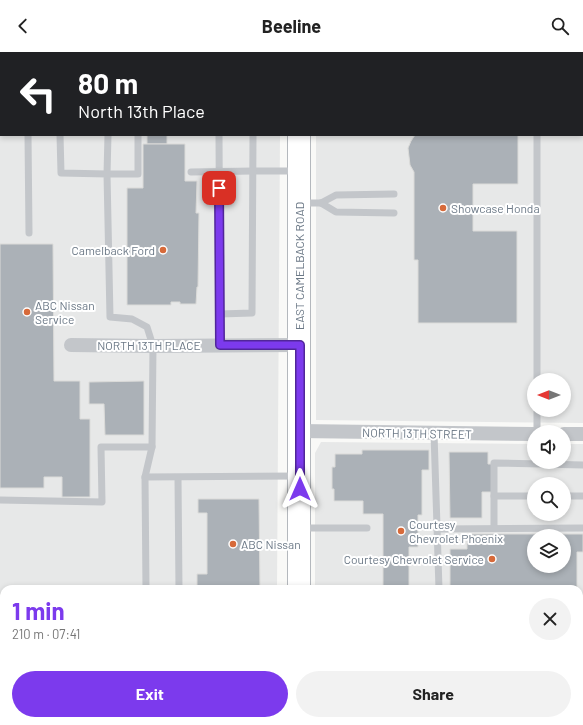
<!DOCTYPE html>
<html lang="en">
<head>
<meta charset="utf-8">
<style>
	body { margin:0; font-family:Barlow,sans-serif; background:#f2f2f2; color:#222; height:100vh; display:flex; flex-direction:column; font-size:15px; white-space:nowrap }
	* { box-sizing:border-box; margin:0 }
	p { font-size:13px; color:#767676 }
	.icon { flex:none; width:22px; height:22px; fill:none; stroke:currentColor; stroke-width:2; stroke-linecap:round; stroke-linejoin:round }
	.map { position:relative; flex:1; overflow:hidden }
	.sheet { position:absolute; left:0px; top:533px; width:583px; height:140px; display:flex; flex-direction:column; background:#fff; border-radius:12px 12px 0 0; box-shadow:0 2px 6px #0003 }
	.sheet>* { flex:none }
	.banner { position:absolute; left:0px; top:0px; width:583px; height:84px; box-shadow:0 2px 6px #0003; background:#202124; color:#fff; overflow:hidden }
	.needle { width:26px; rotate:270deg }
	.buttons { position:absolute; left:527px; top:321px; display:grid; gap:8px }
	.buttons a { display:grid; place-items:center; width:44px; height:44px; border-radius:50%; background:#fff; box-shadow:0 2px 6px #0003; font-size:20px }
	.pin { position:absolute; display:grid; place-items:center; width:34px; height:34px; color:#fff; margin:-17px; border-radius:8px; box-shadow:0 2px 6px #0006 }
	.me { position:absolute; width:44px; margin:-22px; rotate:0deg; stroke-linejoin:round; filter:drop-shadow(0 0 3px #0008) }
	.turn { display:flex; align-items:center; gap:14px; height:84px; padding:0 12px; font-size:18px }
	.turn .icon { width:52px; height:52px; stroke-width:2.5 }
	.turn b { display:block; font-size:28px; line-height:34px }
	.round { display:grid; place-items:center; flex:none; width:42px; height:42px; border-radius:21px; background:#f2f2f2 }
	.summary { display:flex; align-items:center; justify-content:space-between; height:68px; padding:0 12px }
	h1 { font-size:24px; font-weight:700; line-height:30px; color:#7c3aed }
	.action { display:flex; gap:8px; margin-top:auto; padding:8px 12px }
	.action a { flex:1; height:46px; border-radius:24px; background:#7c3aed; color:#fff; font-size:16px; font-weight:700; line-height:46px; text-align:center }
	.action a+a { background:#f2f2f2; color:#222 }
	header { display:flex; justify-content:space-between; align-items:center; height:52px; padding:0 12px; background:#fff; font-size:18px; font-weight:700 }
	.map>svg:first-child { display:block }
</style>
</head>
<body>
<header><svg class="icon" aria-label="back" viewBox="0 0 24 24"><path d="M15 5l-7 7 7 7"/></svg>Beeline<svg class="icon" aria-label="search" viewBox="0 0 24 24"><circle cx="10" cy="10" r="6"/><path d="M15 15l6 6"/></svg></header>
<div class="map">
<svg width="583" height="673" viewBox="0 0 583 673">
	<rect width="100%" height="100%" fill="#f9f9f7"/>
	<g fill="#e7e8e8" fill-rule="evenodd">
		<polygon points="0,0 280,0 280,1 1,1 1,83 280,83 277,537 4,537 4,669 277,669 277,673 0,673"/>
		<path d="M316,0H583V371L316,368V83H582V1H316ZM534,328H564V358H534Z"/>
		<path d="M321,390L534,392V410H564V392H583V673H315V669H579V537H315V401ZM534,432H564V462H534ZM534,484H564V514H534Z"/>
	</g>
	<g fill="#abb1b7" stroke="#dbdbd9" fill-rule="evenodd">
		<polygon points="547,0 583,0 583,12 582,1 547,1"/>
		<rect x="147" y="83" width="20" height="9"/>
		<polygon points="415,83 518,83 518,132 473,132 473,179 517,179 517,271 418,271 418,208 414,208 414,120 410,113 408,96 411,89"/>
		<polygon points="143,92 185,92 185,129 197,129 196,161 199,161 198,235 197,235 196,252 180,252 180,250 171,250 171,253 127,253 127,136 143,136"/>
		<polygon points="0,192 53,192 54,329 80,329 80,367 90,367 90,445 62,445 62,425 44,425 44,436 0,436"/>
		<polygon points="144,329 144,383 105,383 104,352 89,352 89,330"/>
		<polygon points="362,398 429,398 429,418 422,418 422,463 418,463 418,495 409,495 409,537 383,537 383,462 363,462 363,449 334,449 334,437 332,437 332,415 335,415 335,402 362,402"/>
		<polygon points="449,400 488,400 488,412 492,412 492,440 482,440 482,466 450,466"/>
		<polygon points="198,447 259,447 260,537 236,537 236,535 197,535 197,522 207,522 207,461 198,461"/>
		<path d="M467,482H583V500H577V537H450V497H467ZM534,484H564V514H534Z"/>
		<rect x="579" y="566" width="4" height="17"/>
		<polygon points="0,595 4,595 4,669 22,669 22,673 0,673"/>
		<polygon points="579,636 583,636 583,673 582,673 582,651 579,651"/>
		<rect x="27" y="669" width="34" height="4"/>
		<polygon points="179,669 212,669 212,672 216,673 179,673"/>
	</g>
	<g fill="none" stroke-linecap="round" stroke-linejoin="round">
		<defs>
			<g id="primary">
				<polyline points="299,0 299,1"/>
				<polyline points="299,83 299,537"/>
				<polyline points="299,673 299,669"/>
			</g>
		</defs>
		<use href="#primary" stroke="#b4b8bd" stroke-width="24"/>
		<g stroke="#c3c6ca" stroke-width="7">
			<polyline points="59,0 59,1"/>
			<polyline points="537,1 537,0"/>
			<polyline points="0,19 1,19"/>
			<polyline points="28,83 29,181"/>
			<polyline points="108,83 107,122 138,122 138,83"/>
			<polyline points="219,83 220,262"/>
			<polyline points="191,120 253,119 297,119"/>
			<polyline points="301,151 321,151 336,143 394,142"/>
			<polyline points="321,151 336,160 394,161"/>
			<polyline points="220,293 220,262 252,261 253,83"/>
			<polyline points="537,328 537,83"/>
			<polyline points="537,380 537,358"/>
			<polyline points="434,381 439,537"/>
			<polyline points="145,425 152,395"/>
			<polyline points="178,426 179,537"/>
			<polyline points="494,444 534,444"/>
			<polyline points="564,444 583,444"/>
			<polyline points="0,448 102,450 101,395 152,395 153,294 147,275 132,267 110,265 107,122 61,121 60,83"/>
			<polyline points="302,476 367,476"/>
			<polyline points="494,476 494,411 583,413"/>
			<polyline points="437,477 583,476"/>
			<polyline points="146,537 145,425 297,424"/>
			<polyline points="579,585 583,585"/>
			<polyline points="579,627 583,627"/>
			<polyline points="63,673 63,669"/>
			<polyline points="448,673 448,669"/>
		</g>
		<g stroke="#c3c6ca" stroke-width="14">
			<polyline points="71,293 153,294 299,293"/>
			<polyline points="299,379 534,382"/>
			<polyline points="564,382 583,382"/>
		</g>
		<use href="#primary" stroke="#fff" stroke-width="22"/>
	</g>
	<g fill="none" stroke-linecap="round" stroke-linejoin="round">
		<defs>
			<polyline id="route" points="219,136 220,293 300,293 300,437"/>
		</defs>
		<use href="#route" stroke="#51269a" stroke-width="10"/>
		<use href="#route" stroke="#7c3aed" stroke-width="7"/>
	</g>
	<g fill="#d76a3a" stroke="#fff" stroke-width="1.5">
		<circle cx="443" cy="156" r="4"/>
		<circle cx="163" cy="198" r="4"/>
		<circle cx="27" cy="260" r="4"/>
		<circle cx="401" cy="479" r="4"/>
		<circle cx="233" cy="492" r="4"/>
		<circle cx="492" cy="507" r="4"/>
	</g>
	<g text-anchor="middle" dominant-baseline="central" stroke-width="4" stroke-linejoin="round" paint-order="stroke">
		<g font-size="12" fill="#6b7886" stroke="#fff" text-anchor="start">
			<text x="451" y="156">Showcase Honda</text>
			<text x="155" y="198" text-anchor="end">Camelback Ford</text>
			<text x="35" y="253">ABC Nissan<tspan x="35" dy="14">Service</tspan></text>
			<text x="409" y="472">Courtesy<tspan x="409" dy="14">Chevrolet Phoenix</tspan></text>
			<text x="241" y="492">ABC Nissan</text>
			<text x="484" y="507" text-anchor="end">Courtesy Chevrolet Service</text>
		</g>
		<g font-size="12" fill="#6b7886" stroke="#fff">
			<text transform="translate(299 214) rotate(-90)">EAST CAMELBACK ROAD</text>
			<text x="149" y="293">NORTH 13TH PLACE</text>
			<text transform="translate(417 381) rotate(1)">NORTH 13TH STREET</text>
		</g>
	</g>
</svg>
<div class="buttons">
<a><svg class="needle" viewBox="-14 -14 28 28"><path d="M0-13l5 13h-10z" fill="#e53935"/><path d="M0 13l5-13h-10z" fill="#767676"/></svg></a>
<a><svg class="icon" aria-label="sound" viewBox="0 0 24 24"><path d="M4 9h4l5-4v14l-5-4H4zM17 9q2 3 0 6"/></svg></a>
<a><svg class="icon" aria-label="search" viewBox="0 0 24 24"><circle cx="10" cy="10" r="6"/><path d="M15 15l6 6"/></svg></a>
<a><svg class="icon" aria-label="layers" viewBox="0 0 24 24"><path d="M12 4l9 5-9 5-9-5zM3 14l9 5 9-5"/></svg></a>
</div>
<div class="pin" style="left:219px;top:136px;background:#d93025"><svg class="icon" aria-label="arrive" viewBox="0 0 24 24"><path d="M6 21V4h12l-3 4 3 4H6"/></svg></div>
<svg class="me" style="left:300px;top:437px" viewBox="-20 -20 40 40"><path d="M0-17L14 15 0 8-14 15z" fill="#7c3aed" stroke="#fff" stroke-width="4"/></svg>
<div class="banner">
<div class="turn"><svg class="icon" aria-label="left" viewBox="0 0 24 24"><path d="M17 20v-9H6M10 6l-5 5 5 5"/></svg><div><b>80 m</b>North 13th Place</div></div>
</div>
<section class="sheet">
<div class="summary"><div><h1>1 min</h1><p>210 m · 07:41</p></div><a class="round"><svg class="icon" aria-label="close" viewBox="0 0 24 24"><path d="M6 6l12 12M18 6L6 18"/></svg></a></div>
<div class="action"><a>Exit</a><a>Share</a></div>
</section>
</div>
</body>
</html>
